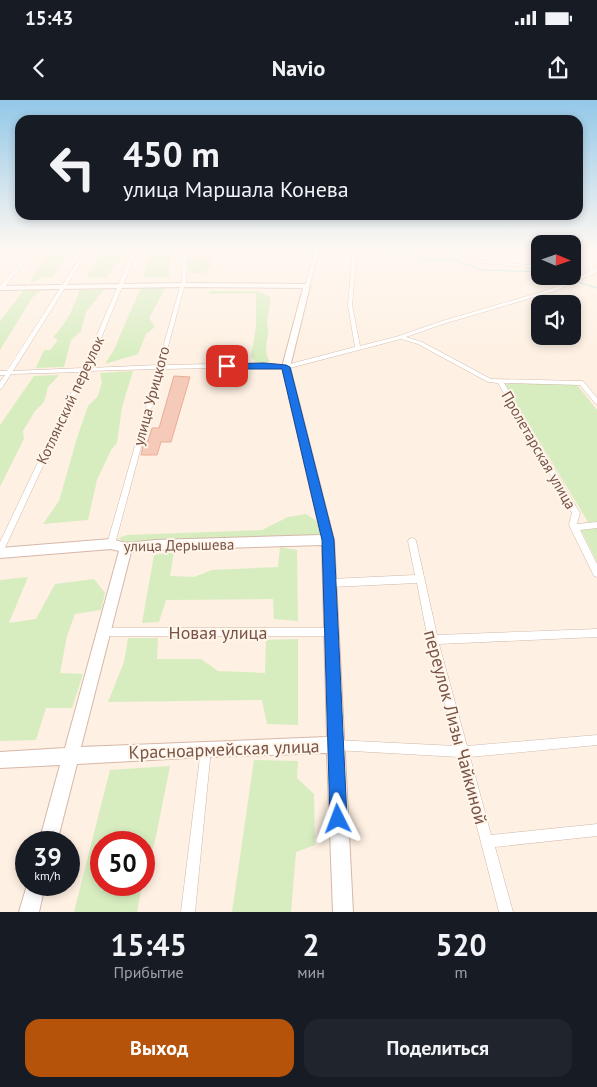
<!DOCTYPE html>
<html lang="ru">
<head>
<meta charset="utf-8">
<style>
	body { margin:0; font-family:"PT Sans",sans-serif; background:#20242c; color:#f1f3f6; height:100vh; display:flex; flex-direction:column; font-size:19px; white-space:nowrap }
	* { box-sizing:border-box; margin:0 }
	p { font-size:16px; color:#9ea1a6 }
	.icon { flex:none; width:28px; height:28px; fill:none; stroke:currentColor; stroke-width:2; stroke-linecap:round; stroke-linejoin:round }
	.map { position:relative; height:812px; overflow:hidden }
	.panel { display:flex; flex-direction:column; background:#171b24; flex:1 }
	.panel>* { flex:none }
	.banner { position:absolute; left:15px; top:15px; width:568px; height:105px; border-radius:15px; box-shadow:0 2px 8px #0003; background:#171b24; color:#f1f3f6; overflow:hidden }
	.needle { width:32px; rotate:92deg }
	.controls { position:absolute; left:531px; top:135px; display:grid; gap:10px }
	.controls a { display:grid; place-items:center; width:50px; height:50px; border-radius:10px; background:#171b24; box-shadow:0 2px 8px #0003; font-size:25px }
	.speed { position:absolute; left:15px; top:731px; display:flex; gap:10px; font-size:25px; font-weight:700; text-align:center }
	.speed>* { display:grid; place-content:center; width:65px; height:65px; border-radius:50%; background:#171b24; box-shadow:0 2px 8px #0003; line-height:1 }
	.speed small { font-size:12px; font-weight:400 }
	.speed .limit { border:8px solid #d22; background:#fff; color:#111 }
	.pin { position:absolute; display:grid; place-items:center; width:42px; height:42px; color:#fff; margin:-21px; border-radius:10px; box-shadow:0 2px 8px #0006 }
	.me { position:absolute; width:55px; margin:-28px; rotate:357deg; stroke-linejoin:round; filter:drop-shadow(0 0 4px #0008) }
	.turn { display:flex; align-items:center; gap:18px; height:105px; padding:0 25px; font-size:22px }
	.turn .icon { width:65px; height:65px; stroke-width:2.5 }
	.turn b { display:block; font-size:35px; line-height:42px }
	.eta { display:flex; justify-content:space-evenly; align-items:center; height:85px; text-align:center }
	.eta b { font-size:30px; font-weight:600; line-height:35px }
	.button { display:flex; gap:10px; margin-top:auto; padding:10px 25px }
	.button a { flex:1; height:58px; border-radius:15px; background:#b45309; color:#fff; font-size:20px; font-weight:600; line-height:58px; text-align:center }
	.button a+a { background:#20242c; color:#f1f3f6 }
	.status { display:flex; justify-content:space-between; align-items:center; height:35px; padding:0 25px; background:#171b24; direction:ltr }
	.status svg { height:14px; fill:currentColor }
	header { display:flex; justify-content:space-between; align-items:center; height:65px; padding:0 25px; background:#171b24; font-size:22px; font-weight:600 }
	.map>svg:first-child { display:block }
</style>
</head>
<body>
<div class="status"><b>15:43</b><svg viewBox="0 0 49 12"><path d="M0 12V9h3v3zM5 12V6h3v6zM10 12V3h3v9zM15 12V0h3v12zM26 1h20v11H26zM47 4h2v5h-2z"/></svg></div>
<header><svg class="icon" aria-label="back" viewBox="0 0 24 24"><path d="M15 5l-7 7 7 7"/></svg>Navio<svg class="icon" aria-label="share" viewBox="0 0 24 24"><path d="M12 15V3M7 8l5-5 5 5M5 13v7h14v-7"/></svg></header>
<div class="map">
<svg width="597" height="812" viewBox="0 0 597 812">
	<rect width="100%" height="100%" fill="#fef0e2"/>
	<g fill="#d7edc0">
		<path d="M58,148H72L53,177L41,178L31,184C31,171 48,155 58,148Z"/>
		<polygon points="104,148 122,148 120,160 112,168 107,178 86,177 93,168"/>
		<polygon points="154,148 172,148 169,177 144,177 145,169"/>
		<polygon points="195,157 212,158 211,166 205,173 188,173 188,158"/>
		<path d="M166,187L149,218L155,227L146,234L138,254L105,264C109,257 115,250 117,243C125,224 132,207 141,188Z"/>
		<path d="M107,189L102,192L86,212L81,231L71,240L64,267L36,268L44,250H50L58,240L53,237C65,225 75,207 79,190Z"/>
		<polygon points="42,190 32,198 0,250 0,221 23,191"/>
		<path d="M209,191H257L270,197C271,206 268,213 267,222C267,226 269,230 268,234C266,245 264,252 270,262H255L251,256L256,227V194L250,193L209,194Z"/>
		<polygon points="133,271 122,307 117,343 111,350 97,380 88,420 43,424 59,401 77,338 88,306 98,296 102,282 100,273"/>
		<polygon points="59,275 48,287 44,302 35,311 23,331 24,339 0,387 0,325 34,276"/>
		<polygon points="570,283 578,286 597,310 597,462 578,424 588,422 505,284"/>
		<polygon points="306,414 318,422 321,437 128,444 118,438 127,435 262,430 288,417"/>
		<polygon points="280,447 297,450 298,521 274,519 273,499 166,500 159,522 142,523 154,455 174,452 170,476 194,477 212,470 278,467"/>
		<polygon points="28,477 9,523 36,519 55,484 94,479 105,493 101,510 75,514 67,536 60,573 83,574 72,608 46,608 36,640 0,641 0,480"/>
		<polygon points="128,538 158,538 157,559 201,559 218,571 265,573 266,540 298,539 298,625 267,624 262,600 108,602 124,562"/>
		<polygon points="254,660 298,661 297,678 314,694 315,745 296,752 291,812 232,812"/>
		<polygon points="170,666 155,741 144,778 144,742 101,742 101,785 142,785 137,812 74,812 110,670"/>
	</g>
	<g fill="none" stroke-linecap="round" stroke-linejoin="round">
		<g stroke="#9ad9dc" stroke-width="1">
			<polyline points="376,148 388,151 405,150 422,160 452,160 484,170 540,172"/>
			<polyline points="560,176 597,188"/>
		</g>
	</g>
	<polygon fill="#f6cab8" stroke="#eaad97" points="174,276 190,277 171,342 161,342 157,355 141,355 144,341 148,341 152,328 159,328"/>
	<g fill="none" stroke-linecap="round" stroke-linejoin="round">
		<defs>
			<g id="street">
				<polygon points="33,148 37,148 3,189 0,189 0,186 29,152 0,154 0,152 31,150"/>
				<polygon points="86,148 90,148 13,271 83,268 134,148 138,148 89,268 158,265 182,180 183,148 187,148 186,180 163,265 264,263 286,265 355,247 348,205 353,148 357,148 352,205 360,246 399,236 439,222 551,189 580,176 572,173 572,170 583,175 591,171 588,165 597,154 597,158 592,165 594,170 597,169 597,172 555,191 443,224 406,237 422,242 491,279 582,281 584,282 597,298 597,304 595,303 580,285 504,283 580,413 577,424 597,422 597,428 580,430 597,464 597,477 594,476 570,427 569,424 572,413 498,283 488,282 418,244 401,239 286,269 264,267 162,269 115,444 114,446 111,447 108,446 107,444 157,269 87,271 4,450 3,452 0,453 0,442 81,272 11,274 2,288 0,289 0,282 5,275 0,275 0,271 7,271"/>
				<polygon points="263,148 278,148 315,151 316,148 318,148 319,152 309,187 305,186 314,153 265,149"/>
				<polygon points="453,148 457,148 457,156 463,159 540,166 540,168 462,161 453,157"/>
				<polygon points="412,438 415,439 416,441 437,535 597,529 597,537 439,544 467,646 597,635 597,645 470,657 491,735 597,724 597,736 495,747 513,812 499,812 459,657 335,650 331,649 330,645 331,641 335,640 456,646 428,540 417,483 331,487 328,486 327,483 328,480 331,479 415,475 408,441 409,439"/>
				<polygon points="105,528 331,528 334,529 336,532 334,535 331,536 105,536 102,535 100,532 102,529"/>
				<polygon points="206,644 210,645 211,649 195,812 181,812 201,649 202,645"/>
			</g>
			<g id="secondary">
				<path d="M183,183L307,184L310,186L290,267L334,440L353,812H333L327,653L206,657L77,664L57,742H39L60,665L0,668V652L65,648L119,451L111,449L0,458V448L111,439L126,443L156,440L321,435L282,267L303,188L183,187L0,190V186ZM322,445L327,637L81,647L131,452L156,450Z"/>
				<polygon points="27,785 45,785 39,812 19,812"/>
			</g>
		</defs>
		<use href="#street" stroke="#d2b8aa" stroke-width="1"/>
		<use href="#secondary" stroke="#d6b7a8" stroke-width="2"/>
		<use href="#street" fill="#fff" fill-rule="evenodd"/>
		<use href="#secondary" fill="#fff" fill-rule="evenodd"/>
	</g>
	<linearGradient id="sky" x2="0" y2="1"><stop stop-color="#93c8e8"/><stop offset="0.57" stop-color="#fff8f2"/><stop offset="1" stop-color="#fff8f2" stop-opacity="0"/></linearGradient>
	<rect width="597" height="261" fill="url(#sky)"/>
	<polygon fill="#1a73e8" stroke="#114b97" points="264,263 286,265 290,267 334,440 347,719 345,726 338,728 332,726 330,719 322,440 282,269 227,269 223,266 227,264"/>
	<g text-anchor="middle" dominant-baseline="central" stroke-width="4" stroke-linejoin="round" paint-order="stroke">
		<g font-size="15" fill="#785346" stroke="#fff5ea">
			<text transform="translate(151 296) rotate(-75)">улица Урицкого</text>
			<text transform="translate(70 300) rotate(-65)">Котлянский переулок</text>
			<text transform="translate(539 350) rotate(60)">Пролетарская улица</text>
			<text transform="translate(179 445) rotate(-1)">улица Дерышева</text>
		</g>
		<g font-size="18" fill="#785346" stroke="#fff5ea">
			<text x="218" y="532">Новая улица</text>
			<text transform="translate(456 627) rotate(75)">переулок Лизы Чайкиной</text>
			<text transform="translate(224 649) rotate(-2)">Красноармейская улица</text>
		</g>
	</g>
</svg>
<div class="controls">
<a><svg class="needle" viewBox="-14 -14 28 28"><path d="M0-13l5 13h-10z" fill="#e53935"/><path d="M0 13l5-13h-10z" fill="#9ea1a6"/></svg></a>
<a><svg class="icon" aria-label="sound" viewBox="0 0 24 24"><path d="M4 9h4l5-4v14l-5-4H4zM17 9q2 3 0 6"/></svg></a>
</div>
<div class="speed"><div>39<small>km/h</small></div><div class="limit">50</div></div>
<div class="pin" style="left:227px;top:266px;background:#d93025"><svg class="icon" aria-label="arrive" viewBox="0 0 24 24"><path d="M6 21V4h12l-3 4 3 4H6"/></svg></div>
<svg class="me" style="left:338px;top:719px" viewBox="-20 -20 40 40"><path d="M0-17L14 15 0 8-14 15z" fill="#1a73e8" stroke="#fff" stroke-width="4"/></svg>
<div class="banner">
<div class="turn"><svg class="icon" aria-label="left" viewBox="0 0 24 24"><path d="M17 20v-9H6M10 6l-5 5 5 5"/></svg><div><b>450 m</b>улица Маршала Конева</div></div>
</div>
</div>
<section class="panel">
<div class="eta">
<div><b>15:45</b><p>Прибытие</p></div>
<div><b>2</b><p>мин</p></div>
<div><b>520</b><p>m</p></div>
</div>
<div class="button"><a>Выход</a><a>Поделиться</a></div>
</section>
</body>
</html>
